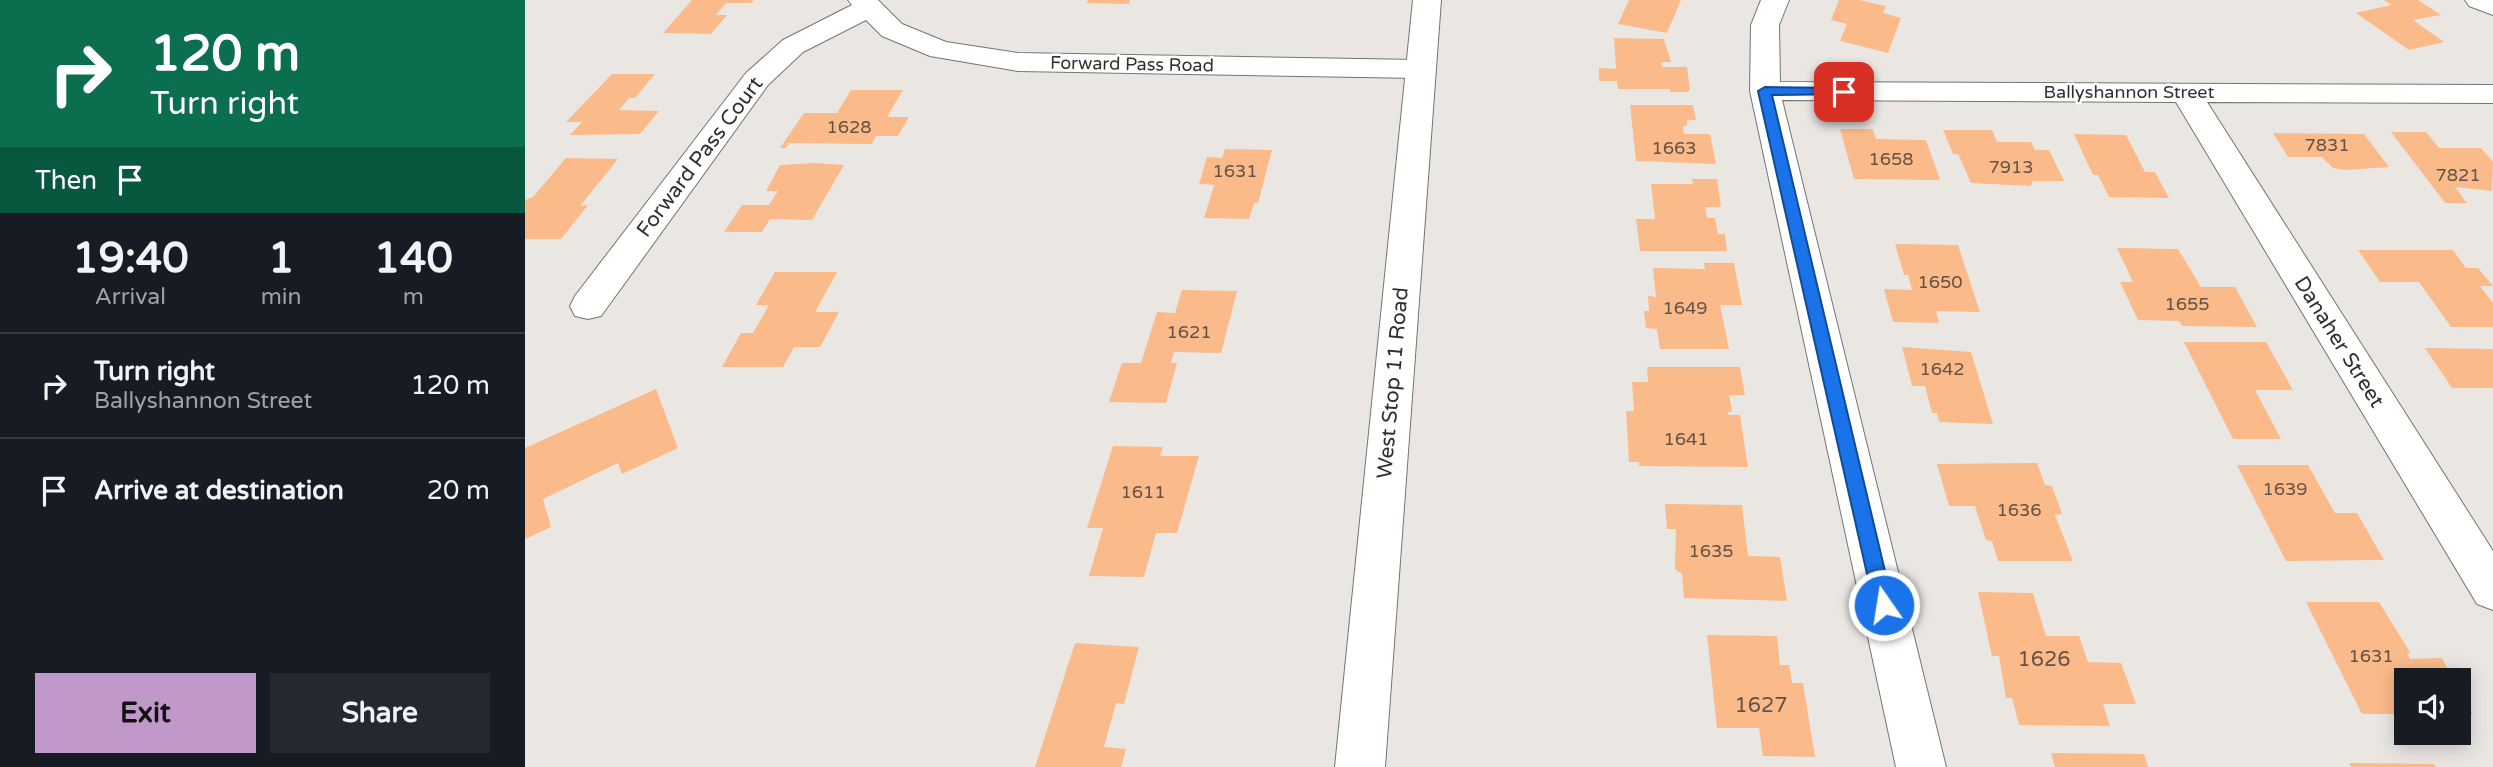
<!DOCTYPE html>
<html lang="en">
<head>
<meta charset="utf-8">
<style>
	body { margin:0; font-family:"Varela Round",sans-serif; background:#242831; color:#f1f3f6; height:100vh; display:flex; flex-direction:column; font-size:26px; white-space:nowrap }
	* { box-sizing:border-box; margin:0 }
	p { font-size:23px; color:#9ea1a6 }
	.icon { flex:none; width:38px; height:38px; fill:none; stroke:currentColor; stroke-width:2; stroke-linecap:round; stroke-linejoin:round }
	.map { position:relative; flex:1; overflow:hidden }
	.panel { display:flex; flex-direction:column; background:#171b24; width:525px }
	.panel>* { flex:none }
	.hud { background:#0b6e4f; color:#fff; overflow:hidden }
	.tools { position:absolute; left:1869px; top:668px; display:grid; gap:14px }
	.tools a { display:grid; place-items:center; width:77px; height:77px; border-radius:0px; background:#171b24; box-shadow:0 4px 18px #0003; font-size:35px }
	.pin { position:absolute; display:grid; place-items:center; width:60px; height:60px; color:#fff; margin:-30px; border-radius:14px; box-shadow:0 4px 10px #0006 }
	.me { position:absolute; width:77px; margin:-38px; rotate:347deg; stroke-linejoin:round; filter:drop-shadow(0 0 5px #0008) }
	.turn { display:flex; align-items:center; gap:24px; height:147px; padding:0 35px; font-size:32px }
	.turn .icon { width:91px; height:91px; stroke-width:2.5 }
	.turn b { display:block; font-size:49px; line-height:60px }
	.then { display:flex; align-items:center; height:66px; padding:0 35px; background:#0003; gap:14px; font-size:26px }
	.eta { display:flex; justify-content:space-evenly; align-items:center; height:119px; text-align:center }
	.eta b { font-size:42px; font-weight:700; line-height:49px }
	.primary-button { display:flex; gap:14px; margin-top:auto; padding:14px 35px }
	.primary-button a { flex:1; height:80px; border-radius:0px; background:#c098c9; color:#111; font-size:28px; font-weight:700; line-height:80px; text-align:center }
	.primary-button a+a { background:#242831; color:#f1f3f6 }
	ul { padding:0; list-style:none }
	li { display:flex; align-items:center; gap:21px; height:105px; padding:0 35px; border-top:2px solid #363941 }
	li div { flex:1 }
	li b { display:block; font-size:26px }
	li em { font-style:normal }
	main { display:flex; flex:1; min-height:0 }
	.map>svg:first-child { display:block }
</style>
</head>
<body>
<main>
<section class="panel">
<div class="hud">
<div class="turn"><svg class="icon" aria-label="right" viewBox="0 0 24 24"><path d="M7 20v-9h11M14 6l5 5-5 5"/></svg><div><b>120 m</b>Turn right</div></div>
<div class="then">Then<svg class="icon" aria-label="arrive" viewBox="0 0 24 24"><path d="M6 21V4h12l-3 4 3 4H6"/></svg></div>
</div>
<div class="eta">
<div><b>19:40</b><p>Arrival</p></div>
<div><b>1</b><p>min</p></div>
<div><b>140</b><p>m</p></div>
</div>
<ul>
<li><svg class="icon" aria-label="right" viewBox="0 0 24 24"><path d="M7 20v-9h11M14 6l5 5-5 5"/></svg><div><b>Turn right</b><p>Ballyshannon Street</p></div><em>120 m</em></li>
<li><svg class="icon" aria-label="arrive" viewBox="0 0 24 24"><path d="M6 21V4h12l-3 4 3 4H6"/></svg><div><b>Arrive at destination</b></div><em>20 m</em></li>
</ul>
<div class="primary-button"><a>Exit</a><a>Share</a></div>
</section>
<div class="map">
<svg width="1968" height="767" viewBox="0 0 1968 767">
	<rect width="100%" height="100%" fill="#eae7e3"/>
	<g fill="#fbba8a">
		<polygon points="167,0 229,0 226,3 201,3 191,15 202,15 186,34 138,33"/>
		<polygon points="563,0 605,0 604,4 561,3"/>
		<polygon points="1104,0 1156,0 1142,33 1093,24"/>
		<polygon points="1314,0 1334,0 1361,6 1358,13 1376,18 1363,53 1315,41 1322,24 1306,20"/>
		<polygon points="1859,0 1893,0 1916,15 1888,20 1919,42 1884,50 1831,13 1866,5"/>
		<polygon points="1089,38 1139,39 1146,62 1136,62 1137,67 1162,67 1165,89 1163,92 1145,92 1145,89 1093,89 1092,81 1074,81 1074,68 1091,69"/>
		<polygon points="87,74 130,74 110,98 104,98 94,110 134,111 115,134 45,135 57,122 41,122"/>
		<polygon points="326,90 378,90 362,117 384,117 373,136 351,136 347,144 264,143 261,148 255,148 279,113 312,113"/>
		<polygon points="1105,105 1168,105 1171,120 1162,120 1162,126 1158,126 1159,134 1185,134 1191,164 1111,161"/>
		<polygon points="1315,129 1348,129 1351,139 1401,140 1415,180 1329,179"/>
		<polygon points="1418,130 1467,130 1472,142 1506,142 1510,150 1524,150 1539,181 1507,181 1506,186 1446,183 1433,154 1428,154"/>
		<polygon points="1866,132 1901,132 1914,148 1956,148 1968,162 1967,191 1930,187 1942,203 1920,203"/>
		<polygon points="1748,133 1839,134 1864,167 1821,170 1808,168 1797,157 1763,157"/>
		<polygon points="1549,134 1601,135 1620,172 1630,172 1644,198 1584,197 1573,175 1568,175"/>
		<polygon points="700,149 747,150 733,203 729,203 724,219 679,218 689,185 674,184 682,157 697,158"/>
		<polygon points="41,158 93,159 55,206 63,205 36,239 0,239 0,200 8,197"/>
		<polygon points="290,163 319,165 287,220 245,219 237,232 199,232 217,205 244,205 253,191 241,191 255,165"/>
		<polygon points="1167,179 1192,179 1196,207 1180,207 1182,218 1190,218 1193,234 1200,234 1202,251 1115,251 1111,219 1130,219 1126,184 1168,184"/>
		<polygon points="1370,244 1433,245 1455,312 1411,311 1414,323 1368,322 1359,289 1387,290 1383,275 1379,275"/>
		<polygon points="1592,248 1653,249 1676,287 1710,287 1732,327 1657,326 1654,321 1613,320 1595,282 1608,282"/>
		<polygon points="1833,250 1928,250 1941,268 1953,268 1968,286 1955,286 1968,303 1968,327 1926,327 1894,282 1855,282"/>
		<polygon points="1179,263 1209,263 1217,305 1195,305 1204,349 1135,349 1132,329 1121,328 1119,311 1124,311 1123,296 1131,297 1128,268 1180,269"/>
		<polygon points="250,272 312,272 290,312 314,312 295,347 269,347 258,367 197,367 216,333 228,333 244,305 231,305"/>
		<polygon points="657,290 712,291 696,353 649,352 646,363 652,363 641,403 584,402 597,363 616,363 632,312 650,313"/>
		<polygon points="1659,342 1741,342 1768,390 1730,390 1756,439 1708,439"/>
		<polygon points="1377,347 1446,352 1468,424 1414,422 1412,413 1407,413 1400,386 1387,386"/>
		<polygon points="1900,348 1968,349 1968,388 1927,388"/>
		<polygon points="1122,367 1215,367 1220,395 1204,395 1207,412 1203,412 1203,415 1215,415 1223,467 1114,466 1114,462 1104,462 1101,411 1109,411 1107,382 1123,382"/>
		<polygon points="131,389 153,448 97,474 93,463 18,499 26,527 0,539 0,448"/>
		<polygon points="588,446 638,447 635,456 674,456 652,533 631,533 619,577 564,576 578,528 562,528"/>
		<polygon points="1512,463 1520,485 1527,486 1537,514 1530,515 1548,561 1473,561 1467,541 1461,540 1450,506 1424,506 1412,464"/>
		<polygon points="1712,465 1783,465 1810,513 1832,513 1859,560 1761,561"/>
		<polygon points="1140,504 1217,505 1223,556 1255,557 1262,601 1159,598 1157,574 1150,569 1151,529 1142,529"/>
		<polygon points="1453,592 1508,593 1521,636 1554,636 1563,662 1596,663 1611,704 1578,704 1585,726 1494,725 1487,698 1481,698 1474,656 1467,656"/>
		<polygon points="1781,602 1854,602 1886,654 1882,653 1885,659 1917,658 1929,681 1881,681 1881,714 1837,714"/>
		<polygon points="1182,635 1252,636 1255,665 1264,665 1267,683 1278,683 1290,757 1238,756 1234,728 1192,728"/>
		<polygon points="550,643 614,647 599,704 591,703 579,747 601,749 596,767 510,767"/>
		<polygon points="1934,689 1948,714 1934,714"/>
		<polygon points="1526,753 1619,754 1623,767 1530,767"/>
		<polygon points="1824,763 1909,764 1911,767 1826,767"/>
	</g>
	<g fill="none" stroke-linecap="round" stroke-linejoin="round">
		<defs>
			<g id="street">
				<polygon points="323,0 353,0 377,24 421,42 493,53 895,60 905,63 910,69 905,75 895,78 493,71 405,56 357,36 341,20 278,52 243,85 76,316 63,319 50,316 45,306 50,296 221,73 258,40 327,5"/>
				<polygon points="1236,0 1264,0 1254,25 1255,82 1968,85 1968,103 1682,102 1968,551 1968,610 1952,604 1651,102 1257,100 1421,767 1371,767 1225,91 1226,25"/>
				<polygon points="1940,0 1968,0 1968,15 1944,6"/>
			</g>
			<polygon id="secondary" points="888,0 916,0 860,767 810,767"/>
		</defs>
		<use href="#street" stroke="#767471" stroke-width="2"/>
		<use href="#secondary" stroke="#767471" stroke-width="2"/>
		<use href="#street" fill="#fff" fill-rule="evenodd"/>
		<use href="#secondary" fill="#fff" fill-rule="evenodd"/>
	</g>
	<polygon fill="#1a73e8" stroke="#114b97" stroke-width="2" points="1319,88 1323,89 1323,94 1247,95 1368,605 1365,611 1359,613 1352,611 1349,605 1233,91 1240,87"/>
	<g text-anchor="middle" dominant-baseline="central" stroke-width="5" stroke-linejoin="round" paint-order="stroke">
		<g font-size="18" fill="#30302e" stroke="#fff">
			<text transform="translate(607 64) rotate(1)">Forward Pass Road</text>
			<text x="1604" y="92">Ballyshannon Street</text>
		</g>
		<g font-size="18" fill="#635245">
			<text x="324" y="127">1628</text>
			<text x="1802" y="145">7831</text>
			<text x="1149" y="148">1663</text>
			<text x="1366" y="159">1658</text>
			<text x="1486" y="167">7913</text>
			<text x="710" y="171">1631</text>
			<text x="1933" y="175">7821</text>
			<text x="1415" y="282">1650</text>
			<text x="1662" y="304">1655</text>
			<text x="1160" y="308">1649</text>
			<text x="664" y="332">1621</text>
			<text x="1417" y="369">1642</text>
			<text x="1161" y="439">1641</text>
			<text x="1760" y="489">1639</text>
			<text x="618" y="492">1611</text>
			<text x="1494" y="510">1636</text>
			<text x="1186" y="551">1635</text>
			<text x="1846" y="656">1631</text>
		</g>
		<g font-size="21" fill="#30302e" stroke="#fff">
			<text transform="translate(175 157) rotate(-53)">Forward Pass Court</text>
			<text transform="translate(1814 342) rotate(58)">Danaher Street</text>
			<text transform="translate(868 383) rotate(-85)">West Stop 11 Road</text>
		</g>
		<g font-size="21" fill="#635245">
			<text x="1519" y="659">1626</text>
			<text x="1236" y="705">1627</text>
		</g>
	</g>
</svg>
<div class="tools">
<a><svg class="icon" aria-label="sound" viewBox="0 0 24 24"><path d="M4 9h4l5-4v14l-5-4H4zM17 9q2 3 0 6"/></svg></a>
</div>
<div class="pin" style="left:1319px;top:92px;background:#d93025"><svg class="icon" aria-label="arrive" viewBox="0 0 24 24"><path d="M6 21V4h12l-3 4 3 4H6"/></svg></div>
<svg class="me" style="left:1359px;top:605px" viewBox="-20 -20 40 40"><circle r="17" fill="#1a73e8" stroke="#fff" stroke-width="3"/><path d="M0-11L8 9 0 5-8 9z" fill="#fff"/></svg>
</div>
</main>
</body>
</html>
